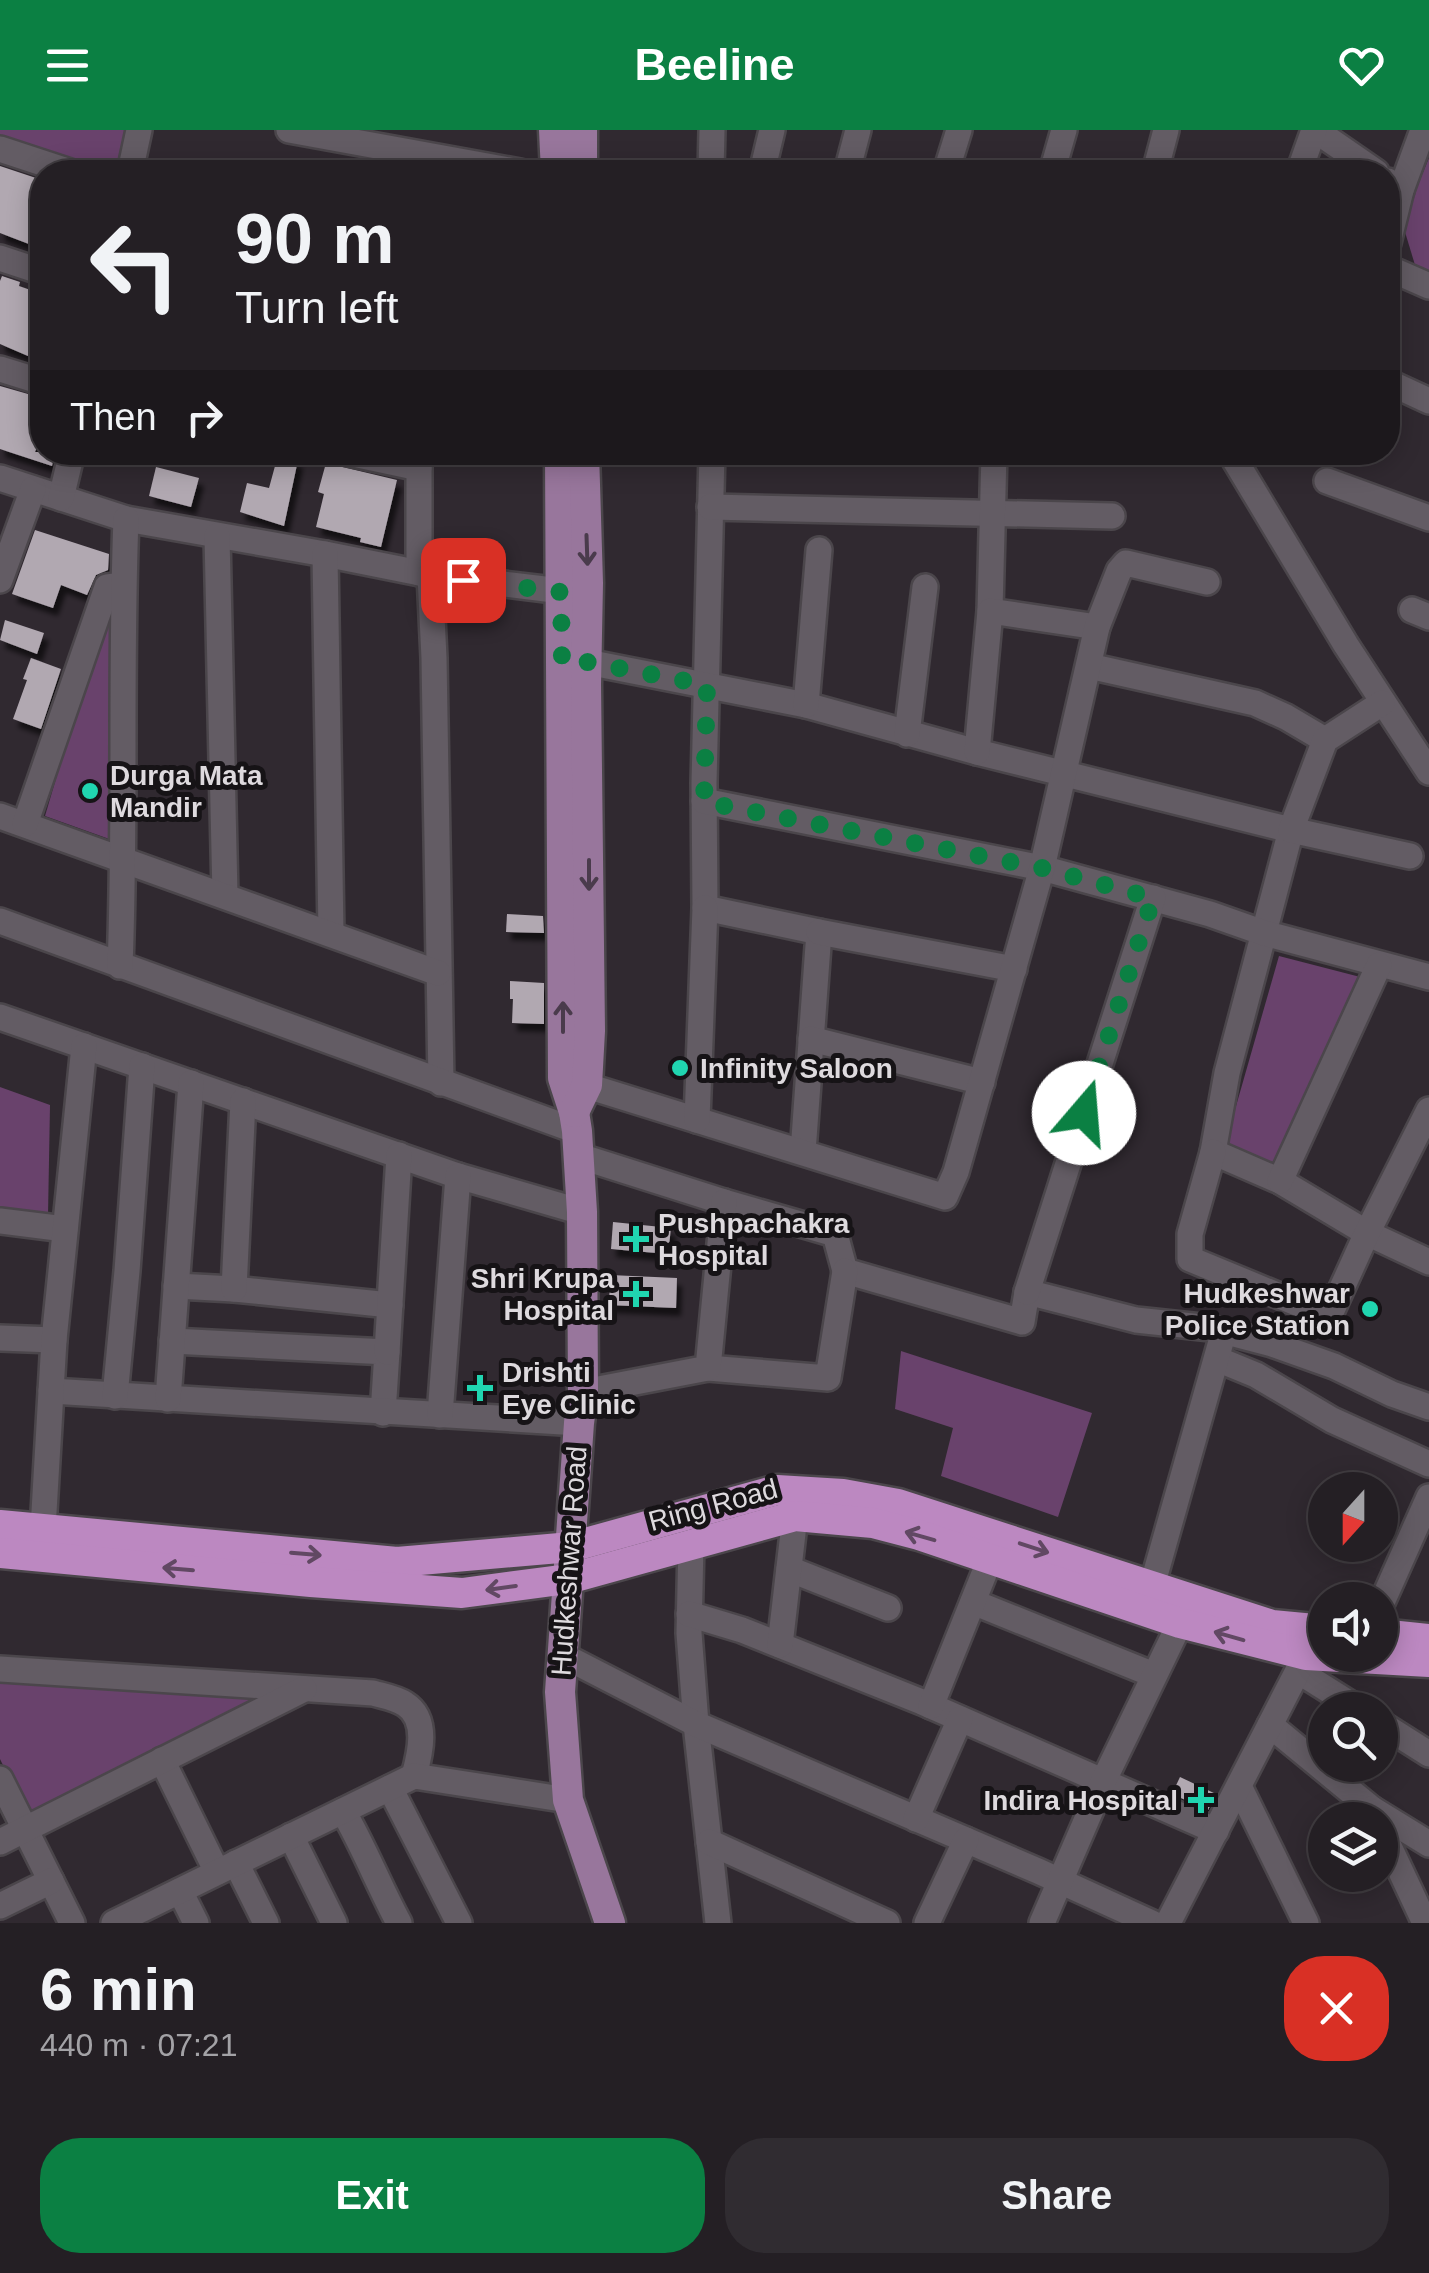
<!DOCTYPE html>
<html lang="en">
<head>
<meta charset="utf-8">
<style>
	body { margin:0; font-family:Arial,sans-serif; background:#302c31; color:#f1f3f6; height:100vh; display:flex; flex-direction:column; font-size:38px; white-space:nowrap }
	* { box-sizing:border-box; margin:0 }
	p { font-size:32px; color:#a3a2a6 }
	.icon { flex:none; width:55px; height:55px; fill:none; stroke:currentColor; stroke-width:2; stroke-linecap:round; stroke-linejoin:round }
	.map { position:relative; height:1793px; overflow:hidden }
	.sheet { display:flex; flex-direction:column; background:#241f24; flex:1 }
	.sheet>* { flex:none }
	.hud { position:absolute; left:30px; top:30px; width:1370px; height:305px; border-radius:40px; box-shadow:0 5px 25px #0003,0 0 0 2px #413d41; background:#241f24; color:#f1f3f6; overflow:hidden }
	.needle { width:65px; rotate:201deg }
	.fabs { position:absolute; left:1308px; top:1342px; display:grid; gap:20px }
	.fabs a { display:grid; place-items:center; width:90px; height:90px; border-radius:50%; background:#241f24; box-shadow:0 5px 25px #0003,0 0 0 2px #413d41; font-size:50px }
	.pin { position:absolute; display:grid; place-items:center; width:85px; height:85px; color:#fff; margin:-42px; border-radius:20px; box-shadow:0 5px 15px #0006 }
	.me { position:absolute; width:110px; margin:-55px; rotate:18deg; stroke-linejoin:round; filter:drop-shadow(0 0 8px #0008) }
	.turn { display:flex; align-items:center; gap:35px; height:210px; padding:0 40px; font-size:45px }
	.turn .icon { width:130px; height:130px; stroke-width:2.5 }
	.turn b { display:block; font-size:70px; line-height:85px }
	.then { display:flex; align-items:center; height:95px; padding:0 40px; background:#0003; gap:20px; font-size:38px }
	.round { display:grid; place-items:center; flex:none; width:105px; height:105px; border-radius:40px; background:#302c31 }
	.headline { display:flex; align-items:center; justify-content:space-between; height:170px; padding:0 40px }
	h1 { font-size:60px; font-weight:600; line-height:75px }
	.button { display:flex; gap:20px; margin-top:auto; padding:20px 40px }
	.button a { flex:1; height:115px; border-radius:40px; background:#0b8043; color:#fff; font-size:40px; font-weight:600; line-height:115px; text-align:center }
	.button a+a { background:#302c31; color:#f1f3f6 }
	header { display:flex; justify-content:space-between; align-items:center; height:130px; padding:0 40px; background:#0b8043; color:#fff; font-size:45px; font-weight:600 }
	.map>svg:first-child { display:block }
</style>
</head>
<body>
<header><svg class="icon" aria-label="menu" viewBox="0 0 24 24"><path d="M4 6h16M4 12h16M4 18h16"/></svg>Beeline<svg class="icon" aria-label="heart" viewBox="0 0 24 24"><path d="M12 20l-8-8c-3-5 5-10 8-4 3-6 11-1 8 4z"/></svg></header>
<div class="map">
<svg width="1429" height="1793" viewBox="0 0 1429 1793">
	<defs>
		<filter id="shadow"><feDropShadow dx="5" dy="8" stdDeviation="2.5" flood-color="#0009"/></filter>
	</defs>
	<rect width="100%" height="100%" fill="#302930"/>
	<g fill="#69426c">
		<polygon points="0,0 132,0 124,42 109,42 0,6"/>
		<polygon points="1429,28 1429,141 1415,135 1402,92"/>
		<polygon points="107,475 118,480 112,710 45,686"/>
		<polygon points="1279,826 1368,849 1324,929 1269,1041 1224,1018"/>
		<polygon points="0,957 50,975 48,1085 0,1077"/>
		<polygon points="901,1221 1092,1283 1058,1387 941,1346 953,1298 895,1279"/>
		<polygon points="0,1549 270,1569 28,1687 0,1629"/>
	</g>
	<g fill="#b1a8b1" filter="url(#shadow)">
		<polygon points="0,36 42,50 42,119 0,103"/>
		<polygon points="2,146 20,152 19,156 42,164 42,232 0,214 0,151"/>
		<polygon points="0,256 42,268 42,289 38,302 42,304 35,322 55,322 52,336 0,319"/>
		<polygon points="278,325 298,330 284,396 240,382 247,353 269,358"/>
		<polygon points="326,333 397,350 381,417 360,412 361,408 316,397 324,364 318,362"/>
		<polygon points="156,337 199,348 191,377 149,366"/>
		<polygon points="35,400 109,424 108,440 96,445 87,465 61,455 53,478 12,464"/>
		<polygon points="5,490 44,503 37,524 0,510"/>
		<polygon points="31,528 61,539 41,599 13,589 27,550 23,549"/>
		<polygon points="507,784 543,786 544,803 506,802"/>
		<polygon points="510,851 544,853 544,894 512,893 513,869 510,869"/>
		<polygon points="613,1092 671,1098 668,1124 611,1119"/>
		<polygon points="610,1145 677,1148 676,1178 609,1175"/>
		<polygon points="1180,1647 1216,1664 1208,1680 1172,1664"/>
	</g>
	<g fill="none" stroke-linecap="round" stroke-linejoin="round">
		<defs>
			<g id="minor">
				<polyline points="289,0 520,42"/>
				<polyline points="1315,0 1376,42"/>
				<polyline points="0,19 70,42"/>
				<polyline points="130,42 139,0"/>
				<polyline points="711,42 712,0"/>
				<polyline points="762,42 772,0"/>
				<polyline points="847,42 858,0"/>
				<polyline points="946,42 959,0"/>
				<polyline points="1052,42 1064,0"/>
				<polyline points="1155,42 1166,0"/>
				<polyline points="1299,42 1314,0"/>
				<polyline points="1388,51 1401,60 1388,113"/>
				<polyline points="1401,60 1423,0"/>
				<polyline points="0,128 42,142"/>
				<polyline points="1388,138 1429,156"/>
				<polyline points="0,239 42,252"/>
				<polyline points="1388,252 1429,271"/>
				<polyline points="344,322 419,338"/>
				<polyline points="419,322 419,443"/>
				<polyline points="712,322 704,653 705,778 819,802 803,1022"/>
				<polyline points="1230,322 1346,515 1429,642"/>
				<polyline points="0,348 126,389 325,424 430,445 578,463"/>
				<polyline points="1327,351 1429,388"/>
				<polyline points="61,368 72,322"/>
				<polyline points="710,377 1112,386"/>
				<polyline points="217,406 225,766"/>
				<polyline points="325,424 331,804"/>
				<polyline points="430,445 434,528 441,953"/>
				<polyline points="0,450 33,359"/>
				<polyline points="1412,480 1429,487"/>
				<polyline points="990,481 994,322"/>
				<polyline points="570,532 587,532 806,575 977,622 1291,700 1227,943 1213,1022 1280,1051 1367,1103 1429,1132"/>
				<polyline points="1089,536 1255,573 1286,587 1325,610"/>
				<polyline points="1382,573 1325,610 1291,700 1410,726"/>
				<polyline points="806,575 819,420"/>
				<polyline points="907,604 925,457"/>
				<polyline points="977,622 990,481 1097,497"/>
				<polyline points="704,671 1042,738 1210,784 1264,803 1429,847"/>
				<polyline points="0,686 438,843"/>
				<polyline points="25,694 107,457 123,455"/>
				<polyline points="0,791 577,1001"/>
				<polyline points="819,802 1014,839"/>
				<path d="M120,836C126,687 120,538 126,389"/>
				<polyline points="0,887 458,1046 582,1082"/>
				<polyline points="811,909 982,952"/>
				<polyline points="568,950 945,1067 956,1042 1042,738 1097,497 1119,441 1126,433 1207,452"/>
				<polyline points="697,990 705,778"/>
				<polyline points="1213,1022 1190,1104 1190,1129 1323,1184 1332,1180 1367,1103 1429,980"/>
				<polyline points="579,1026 724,1072 835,1104 845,1141 1022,1192 1027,1162 1136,1190 1211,1198 1272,1214 1334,1236 1392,1264 1429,1277"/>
				<polyline points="1280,1051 1379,835"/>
				<polyline points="0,1091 65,1099"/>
				<polyline points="176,1156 234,1159 390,1175"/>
				<polyline points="234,1159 243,971"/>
				<polyline points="1027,1162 1153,768"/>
				<polyline points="0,1208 54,1210"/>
				<polyline points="172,1211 387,1222 383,1283"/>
				<polyline points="387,1222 399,1025"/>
				<polyline points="1217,1229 1256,1245 1332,1290 1429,1334"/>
				<polyline points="708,1238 828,1248 845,1141"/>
				<polyline points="51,1261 579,1293"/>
				<polyline points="583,1262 708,1238 724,1072"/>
				<polyline points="115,1266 127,1141 142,936"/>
				<polyline points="168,1269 191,953"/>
				<polyline points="440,1285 458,1046"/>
				<polyline points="43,1399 54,1210 84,916"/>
				<polyline points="691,1414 689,1503 696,1594 718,1793"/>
				<polyline points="789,1439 888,1478"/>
				<polyline points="1152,1456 1224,1201"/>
				<polyline points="973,1472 1154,1545"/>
				<polyline points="1380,1477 1429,1367"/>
				<polyline points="689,1484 742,1500 922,1572 1216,1701"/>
				<polyline points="780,1515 795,1386"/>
				<polyline points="562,1525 696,1594 1038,1741 1152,1793"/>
				<path d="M0,1539L373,1563C383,1566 396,1568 405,1574C429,1589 420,1624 414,1646"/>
				<polyline points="1298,1541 1360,1580"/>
				<polyline points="931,1576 990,1429"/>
				<polyline points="1380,1593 1429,1624"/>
				<polyline points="1270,1595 1372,1679 1377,1690"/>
				<polyline points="162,1630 217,1742"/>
				<polyline points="0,1649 72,1793"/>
				<polyline points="390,1658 459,1793"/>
				<polyline points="1240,1658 1306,1793"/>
				<polyline points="1372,1679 1429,1714"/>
				<path d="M343,1681C364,1717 379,1756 399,1793"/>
				<polyline points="916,1689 960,1589"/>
				<polyline points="1380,1697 1425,1793"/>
				<polyline points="291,1706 334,1793"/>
				<polyline points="0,1712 304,1559"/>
				<polyline points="709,1712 887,1793"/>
				<polyline points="236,1733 266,1793"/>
				<polyline points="180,1761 196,1793"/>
				<polyline points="0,1776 51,1751"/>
				<polyline points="114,1793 414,1646 568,1670"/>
				<polyline points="927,1793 966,1710"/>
				<polyline points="1042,1793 1103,1652 1180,1493"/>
				<polyline points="1168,1793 1306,1525"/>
			</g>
			<g id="major">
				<polyline points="554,0 556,42"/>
				<polyline points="582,42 582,0"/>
				<polyline points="560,322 563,948 574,982 577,1001 582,1082 583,1262 579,1293 560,1562 568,1670 610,1793"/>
				<polyline points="574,982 587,955 590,901 586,554 588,453 584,322"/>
			</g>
			<g id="highway">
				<polyline points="0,1395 397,1432 571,1417 777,1360 843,1364 898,1374 1272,1495 1325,1500"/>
				<polyline points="0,1423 311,1452 462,1463 568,1449 795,1386 873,1393 919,1405 1180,1493 1306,1525 1429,1532"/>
				<polyline points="1380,1504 1429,1509"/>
			</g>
		</defs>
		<use href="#minor" stroke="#4b464b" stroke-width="30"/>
		<use href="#major" stroke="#4b464b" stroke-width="35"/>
		<use href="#highway" stroke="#4b464b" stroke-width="35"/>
		<use href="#minor" stroke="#635c64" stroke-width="25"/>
		<use href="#major" stroke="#98769c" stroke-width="30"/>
		<use href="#highway" stroke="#bc88c1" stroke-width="30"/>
	</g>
	<defs><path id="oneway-shaft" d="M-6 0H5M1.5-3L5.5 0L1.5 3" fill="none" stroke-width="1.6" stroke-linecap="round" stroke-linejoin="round" transform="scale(2.5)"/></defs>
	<g stroke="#4a3b4c">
		<use href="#oneway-shaft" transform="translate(587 420) rotate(88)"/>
		<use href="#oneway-shaft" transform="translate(589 745) rotate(90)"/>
		<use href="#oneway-shaft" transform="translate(563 887) rotate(-90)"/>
	</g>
	<g stroke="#614863">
		<use href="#oneway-shaft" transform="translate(920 1406) rotate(-164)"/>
		<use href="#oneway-shaft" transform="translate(1034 1418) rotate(18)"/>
		<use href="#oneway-shaft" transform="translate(306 1424) rotate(5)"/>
		<use href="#oneway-shaft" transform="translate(178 1439) rotate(-175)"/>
		<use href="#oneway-shaft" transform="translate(501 1458) rotate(172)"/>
		<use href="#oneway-shaft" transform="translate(1229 1506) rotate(-164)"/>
	</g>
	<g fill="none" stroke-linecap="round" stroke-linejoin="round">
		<polyline stroke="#0b8043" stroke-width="18" stroke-dasharray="0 32.4" points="463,450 561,462 562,532 587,532 707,555 704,672 1042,738 1153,768 1084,983"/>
	</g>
	<g fill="#20d5b0" stroke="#161316" stroke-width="4">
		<circle cx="90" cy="661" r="10"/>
		<circle cx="680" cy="938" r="10"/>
		<path d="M631 1094h10v10h10v10h-10v10h-10v-10h-10v-10h10z"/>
		<path d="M631 1149h10v10h10v10h-10v10h-10v-10h-10v-10h10z"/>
		<circle cx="1370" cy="1179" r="10"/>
		<path d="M475 1243h10v10h10v10h-10v10h-10v-10h-10v-10h10z"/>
		<path d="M1196 1655h10v10h10v10h-10v10h-10v-10h-10v-10h10z"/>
	</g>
	<g text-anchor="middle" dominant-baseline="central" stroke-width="10" stroke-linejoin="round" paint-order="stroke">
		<g font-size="28" font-weight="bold" fill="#dedade" stroke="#161316" text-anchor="start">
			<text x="110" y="645">Durga Mata<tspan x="110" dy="32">Mandir</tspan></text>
			<text x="700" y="938">Infinity Saloon</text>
			<text x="658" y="1093">Pushpachakra<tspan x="658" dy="32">Hospital</tspan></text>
			<text x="614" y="1148" text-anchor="end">Shri Krupa<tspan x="614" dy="32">Hospital</tspan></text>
			<text x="1350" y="1163" text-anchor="end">Hudkeshwar<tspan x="1350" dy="32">Police Station</tspan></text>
			<text x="502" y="1242">Drishti<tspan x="502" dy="32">Eye Clinic</tspan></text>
			<text x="1178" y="1670" text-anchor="end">Indira Hospital</text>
		</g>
		<g font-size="28" fill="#dedade" stroke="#161316">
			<text transform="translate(713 1375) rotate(-15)">Ring Road</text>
			<text transform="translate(569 1431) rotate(-86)">Hudkeshwar Road</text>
		</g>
	</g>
</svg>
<div class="fabs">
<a><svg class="needle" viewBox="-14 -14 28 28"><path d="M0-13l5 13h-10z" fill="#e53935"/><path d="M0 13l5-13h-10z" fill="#a3a2a6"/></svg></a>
<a><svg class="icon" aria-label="sound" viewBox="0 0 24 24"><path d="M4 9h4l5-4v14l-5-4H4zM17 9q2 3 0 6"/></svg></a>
<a><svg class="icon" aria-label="search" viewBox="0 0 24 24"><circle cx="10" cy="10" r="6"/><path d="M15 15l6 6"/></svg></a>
<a><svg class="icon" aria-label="layers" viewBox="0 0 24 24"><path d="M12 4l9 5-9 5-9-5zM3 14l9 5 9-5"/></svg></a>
</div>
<div class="pin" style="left:463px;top:450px;background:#d93025"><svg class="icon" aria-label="arrive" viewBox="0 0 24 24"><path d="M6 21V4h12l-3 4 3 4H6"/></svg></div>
<svg class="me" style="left:1084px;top:983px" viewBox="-20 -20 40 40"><circle r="19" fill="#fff"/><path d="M0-13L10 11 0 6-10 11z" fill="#0b8043"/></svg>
<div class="hud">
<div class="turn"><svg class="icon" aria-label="left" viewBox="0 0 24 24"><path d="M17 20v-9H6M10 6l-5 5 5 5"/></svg><div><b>90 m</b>Turn left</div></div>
<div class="then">Then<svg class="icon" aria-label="right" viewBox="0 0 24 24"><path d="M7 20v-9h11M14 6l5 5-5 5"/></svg></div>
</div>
</div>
<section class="sheet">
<div class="headline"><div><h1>6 min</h1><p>440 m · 07:21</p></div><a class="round" style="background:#d93025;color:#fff"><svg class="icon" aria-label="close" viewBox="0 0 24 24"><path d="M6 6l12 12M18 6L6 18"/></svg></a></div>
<div class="button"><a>Exit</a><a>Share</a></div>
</section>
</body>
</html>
